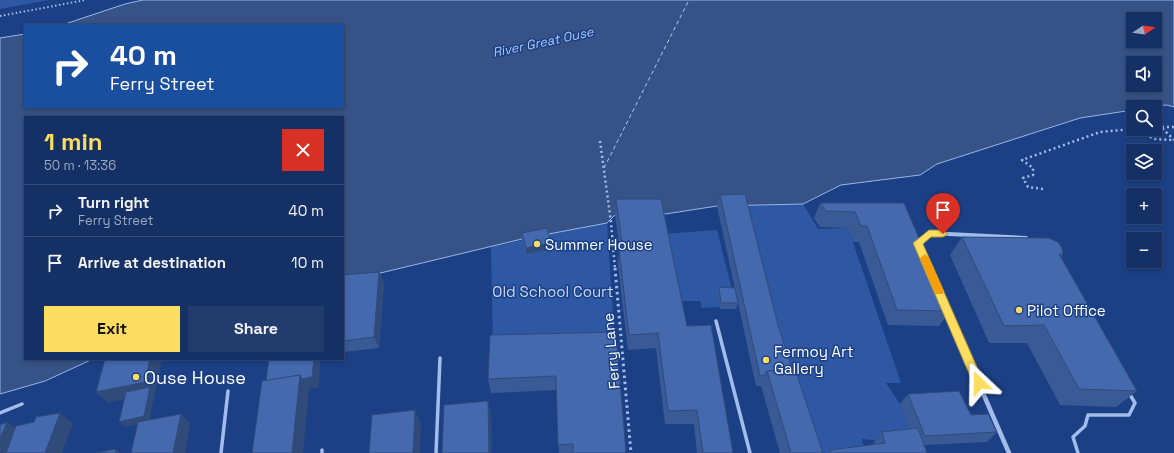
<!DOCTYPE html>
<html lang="en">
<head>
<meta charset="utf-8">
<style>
	body { margin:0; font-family:"Space Grotesk",sans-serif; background:#213c6d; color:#f1f3f6; height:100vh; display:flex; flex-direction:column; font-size:15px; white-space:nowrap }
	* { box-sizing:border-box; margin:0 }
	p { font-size:13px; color:#9da9bf }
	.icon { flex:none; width:22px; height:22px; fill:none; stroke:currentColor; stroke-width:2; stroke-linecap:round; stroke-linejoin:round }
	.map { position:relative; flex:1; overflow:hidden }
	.panel { position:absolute; left:24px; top:116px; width:320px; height:244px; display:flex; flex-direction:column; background:#143064; border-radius:0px; box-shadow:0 2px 6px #0003,0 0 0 1px #334b78 }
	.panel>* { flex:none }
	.guide { position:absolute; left:24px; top:24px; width:320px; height:84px; border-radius:0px; box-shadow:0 2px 6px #0003,0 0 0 1px #334b78; background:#1a4fa0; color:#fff; overflow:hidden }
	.needle { width:26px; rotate:77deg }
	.controls { position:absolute; left:1126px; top:12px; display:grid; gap:8px }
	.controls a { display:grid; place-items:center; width:36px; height:36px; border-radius:0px; background:#143064; box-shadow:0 2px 6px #0003,0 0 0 1px #334b78; font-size:20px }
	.pin { position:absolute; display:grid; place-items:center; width:34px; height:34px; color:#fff; margin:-41px -17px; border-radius:50% 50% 50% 0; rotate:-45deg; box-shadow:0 0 4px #0007 }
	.pin .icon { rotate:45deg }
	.me { position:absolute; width:44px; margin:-22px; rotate:337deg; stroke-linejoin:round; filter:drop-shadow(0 0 3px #0008) }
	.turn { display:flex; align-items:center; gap:14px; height:84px; padding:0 20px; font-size:18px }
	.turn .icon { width:52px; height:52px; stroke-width:2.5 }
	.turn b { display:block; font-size:28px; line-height:34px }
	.round { display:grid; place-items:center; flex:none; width:42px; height:42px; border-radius:0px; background:#213c6d }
	.overview { display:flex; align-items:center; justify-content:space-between; height:68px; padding:0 20px }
	h1 { font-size:24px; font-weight:800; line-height:30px; color:#fcdd5f }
	.button { display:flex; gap:8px; margin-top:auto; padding:8px 20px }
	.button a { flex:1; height:46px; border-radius:0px; background:#fcdd5f; color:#111; font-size:16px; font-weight:800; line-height:46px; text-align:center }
	.button a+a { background:#213c6d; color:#f1f3f6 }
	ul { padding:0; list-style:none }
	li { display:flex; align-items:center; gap:12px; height:52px; padding:0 20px; border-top:1px solid #334b78 }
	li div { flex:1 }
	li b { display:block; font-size:15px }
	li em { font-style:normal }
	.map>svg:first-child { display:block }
</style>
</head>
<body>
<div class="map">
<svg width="1174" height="453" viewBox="0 0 1174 453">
	<rect width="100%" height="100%" fill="#1b4085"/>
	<g fill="#2e58a3">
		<polygon points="0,0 49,0 0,9"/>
		<polygon points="803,204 818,229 848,228 901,383 886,383 900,404 917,445 862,439 865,453 811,453 742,206"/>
		<polygon points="607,223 615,347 493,350 491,247 581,227"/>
		<polygon points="717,230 733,294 720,307 702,308 700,301 676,301 663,234"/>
	</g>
	<path fill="#375286" stroke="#95b6ed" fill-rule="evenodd" d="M143,0H1174V107L1167,105L1133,107V110L1080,118L937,164L920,175L841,185L803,204L717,206L659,215H615L607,223L522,239L343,282V117H25V359H93L45,381L0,394V38L25,34V107H343V25H62L125,4ZM1133,19H1155V41H1133ZM1133,63H1155V85H1133Z"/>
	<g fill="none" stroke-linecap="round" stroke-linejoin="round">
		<polyline stroke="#aec7f3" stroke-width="1" stroke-dasharray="4 3" stroke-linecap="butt" points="604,168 689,0"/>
		<polyline stroke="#a2bceb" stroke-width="2" stroke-dasharray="1.5 2.5" stroke-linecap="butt" points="0,16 86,0"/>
		<g stroke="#a2bceb" stroke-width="2.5" stroke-dasharray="2 3" stroke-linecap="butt">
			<polyline points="1174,127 1161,127 1174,140"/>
			<polyline points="1137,129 1154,139 1173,140"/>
			<polyline points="600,141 611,222 615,269"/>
			<polyline points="1043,189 1028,187 1023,178 1033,175 1033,168 1022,160 1100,132 1133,129"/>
		</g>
		<polyline stroke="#a2bceb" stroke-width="3" stroke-dasharray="2.5 3.5" stroke-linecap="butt" points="615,268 631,453"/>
		<g stroke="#a2bceb" stroke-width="3.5">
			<polyline points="716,321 750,453"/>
			<polyline points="0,413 22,404"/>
			<polyline points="322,450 322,453"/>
			<polyline points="221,453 228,391"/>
			<polyline points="436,453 440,358"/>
			<polyline points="1078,453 1073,437 1085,426 1088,415 1129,415 1135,403 1129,393"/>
		</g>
		<polyline stroke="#a2bceb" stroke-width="4" points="918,244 929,233 1026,238"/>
		<polyline stroke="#a2bceb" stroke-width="4.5" points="946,308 1009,453"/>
	</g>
	<g fill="#3a5a96">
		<polygon points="720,195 778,325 792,369 823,453 780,453 761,386 756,386 717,206"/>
		<polygon points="616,199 687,326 733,453 697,453 694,424 665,424 656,348 628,350 618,266 619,250 620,250 615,215"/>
		<polygon points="820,203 904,203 950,311 939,326 888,325 859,242 853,242 848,228 820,227 814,218"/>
		<polygon points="522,233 552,249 526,254 522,239"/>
		<polygon points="962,237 1063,254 1061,257 1137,391 1116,407 1060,405 1027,343 989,343 950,255"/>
		<polygon points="379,272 384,283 379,348 343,352 343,275"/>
		<polygon points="719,287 738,303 736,309 720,309 717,293"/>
		<polygon points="616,332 626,453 559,453 557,390 491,393 488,379"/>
		<polygon points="908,394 971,415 997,432 987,442 924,445 927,453 828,453 830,450 872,445 882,432 910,429 900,404"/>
	</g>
	<g fill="#304a7a">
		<polygon points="551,243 552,249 526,254 526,248"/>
		<polygon points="379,272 384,283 379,348 374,337"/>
		<polygon points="150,359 162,359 149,422 125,427 119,422 149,394 108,403 96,392"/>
		<polygon points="314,359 320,359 319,387 309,389 303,453 292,453 300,375"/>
		<polygon points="488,401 491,415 492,453 489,453"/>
		<polygon points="415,410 421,424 420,453 413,453"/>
		<polygon points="60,413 73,423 62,453 45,453"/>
		<polygon points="181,414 190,423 185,453 173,453"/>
		<polygon points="7,422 26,435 20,453 0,453 0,439"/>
		<polygon points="116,449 121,453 115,453"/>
	</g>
	<g fill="#4469ae" stroke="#304a7a">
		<polygon points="745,194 778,325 792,369 767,371 765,375 760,376 720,195"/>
		<polygon points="616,199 661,199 687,326 711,325 733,453 703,453 697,410 668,411 658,333 629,335 619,250 623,250"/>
		<polygon points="820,203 904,203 950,311 897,310 867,226 861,226 855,212 826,211"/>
		<polygon points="547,228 551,243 526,248 522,233"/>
		<polygon points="962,237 1048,238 1058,242 1062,248 1063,254 1059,254 1137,391 1079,389 1044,325 1004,326"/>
		<polygon points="379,272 374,337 343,341 343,275"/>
		<polygon points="719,287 735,288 738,303 721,303"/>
		<polygon points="616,332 626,453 573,453 573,444 558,445 556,376 488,379 490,335"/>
		<polygon points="105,359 150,359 145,382 96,392"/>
		<polygon points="269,359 314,359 312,377 302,379 300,375 266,381"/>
		<polygon points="795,369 823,453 791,453 767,371"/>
		<polygon points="300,375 292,453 252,453 262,381"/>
		<polygon points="150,387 144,416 119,422 126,392"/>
		<polygon points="959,391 971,415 988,414 997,432 925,436 908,394"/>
		<polygon points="488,401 489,453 442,453 444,405"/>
		<polygon points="415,410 413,453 369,453 372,415"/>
		<polygon points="60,413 45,453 6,453 16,426 34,422 36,417"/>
		<polygon points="181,414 173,453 131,453 138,422"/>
		<polygon points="7,422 0,439 0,425"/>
		<polygon points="918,428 927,453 830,453 830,450 885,443 882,432"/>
		<polygon points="116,449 115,453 96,453"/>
	</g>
	<polygon fill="#fcdd5f" stroke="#a4903e" points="929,230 943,230 948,234 943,237 931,237 923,244 984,383 983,386 979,388 975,386 973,383 913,243"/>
	<polygon fill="#f59e0b" points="925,254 929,258 944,291 943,294 935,294 934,291 920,258"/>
	<g fill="#fcdd5f" stroke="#1b4085" stroke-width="1.5">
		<circle cx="537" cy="244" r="4"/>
		<circle cx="1019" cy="310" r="4"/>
		<circle cx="766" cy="360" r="4"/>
		<circle cx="136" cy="377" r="4"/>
	</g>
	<g text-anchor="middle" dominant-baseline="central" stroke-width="3" stroke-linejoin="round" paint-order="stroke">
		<g font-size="13" font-style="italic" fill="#aec7f3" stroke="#1b4085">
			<text transform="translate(543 42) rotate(-12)">River Great Ouse</text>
		</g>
		<g font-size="15" fill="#fff" stroke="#1b4085" text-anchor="start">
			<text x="545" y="244">Summer House</text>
			<text x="1027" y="310">Pilot Office</text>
			<text x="774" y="351">Fermoy Art<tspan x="774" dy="17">Gallery</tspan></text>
		</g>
		<g font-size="15" fill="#c7d9f8" stroke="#1b4085">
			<text x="553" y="291">Old School Court</text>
		</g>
		<g font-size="15" fill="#fff" stroke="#1b4085">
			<text transform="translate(611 351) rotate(-95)">Ferry Lane</text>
		</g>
		<g font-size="18" fill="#fff" stroke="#1b4085" text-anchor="start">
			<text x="144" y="377">Ouse House</text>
		</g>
	</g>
</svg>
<div class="controls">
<a><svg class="needle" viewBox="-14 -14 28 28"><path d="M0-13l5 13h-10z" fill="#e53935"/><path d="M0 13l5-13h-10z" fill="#9da9bf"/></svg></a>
<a><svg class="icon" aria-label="sound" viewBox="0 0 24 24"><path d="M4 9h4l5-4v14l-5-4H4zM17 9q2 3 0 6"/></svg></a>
<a><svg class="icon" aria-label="search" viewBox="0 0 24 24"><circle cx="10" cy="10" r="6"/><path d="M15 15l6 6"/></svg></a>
<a><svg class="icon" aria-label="layers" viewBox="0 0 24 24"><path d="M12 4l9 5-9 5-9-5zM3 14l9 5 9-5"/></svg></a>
<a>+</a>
<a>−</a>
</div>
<div class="pin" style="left:943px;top:234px;background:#d93025"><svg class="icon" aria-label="arrive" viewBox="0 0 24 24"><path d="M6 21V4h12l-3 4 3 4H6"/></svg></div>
<svg class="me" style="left:979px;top:383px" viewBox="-20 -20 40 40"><path d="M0-17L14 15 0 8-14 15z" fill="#fcdd5f" stroke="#fff" stroke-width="4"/></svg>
<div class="guide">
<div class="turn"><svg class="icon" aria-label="right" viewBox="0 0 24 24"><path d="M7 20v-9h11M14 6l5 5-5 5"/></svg><div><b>40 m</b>Ferry Street</div></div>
</div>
<section class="panel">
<div class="overview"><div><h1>1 min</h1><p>50 m · 13:36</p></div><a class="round" style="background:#d93025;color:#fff"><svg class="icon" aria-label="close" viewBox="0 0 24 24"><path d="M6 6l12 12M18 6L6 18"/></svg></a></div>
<ul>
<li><svg class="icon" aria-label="right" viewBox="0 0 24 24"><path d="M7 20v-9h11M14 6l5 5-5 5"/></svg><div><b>Turn right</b><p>Ferry Street</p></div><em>40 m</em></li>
<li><svg class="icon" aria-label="arrive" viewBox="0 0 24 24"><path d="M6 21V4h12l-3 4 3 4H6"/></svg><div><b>Arrive at destination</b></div><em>10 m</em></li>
</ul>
<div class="button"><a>Exit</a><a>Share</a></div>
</section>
</div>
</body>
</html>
